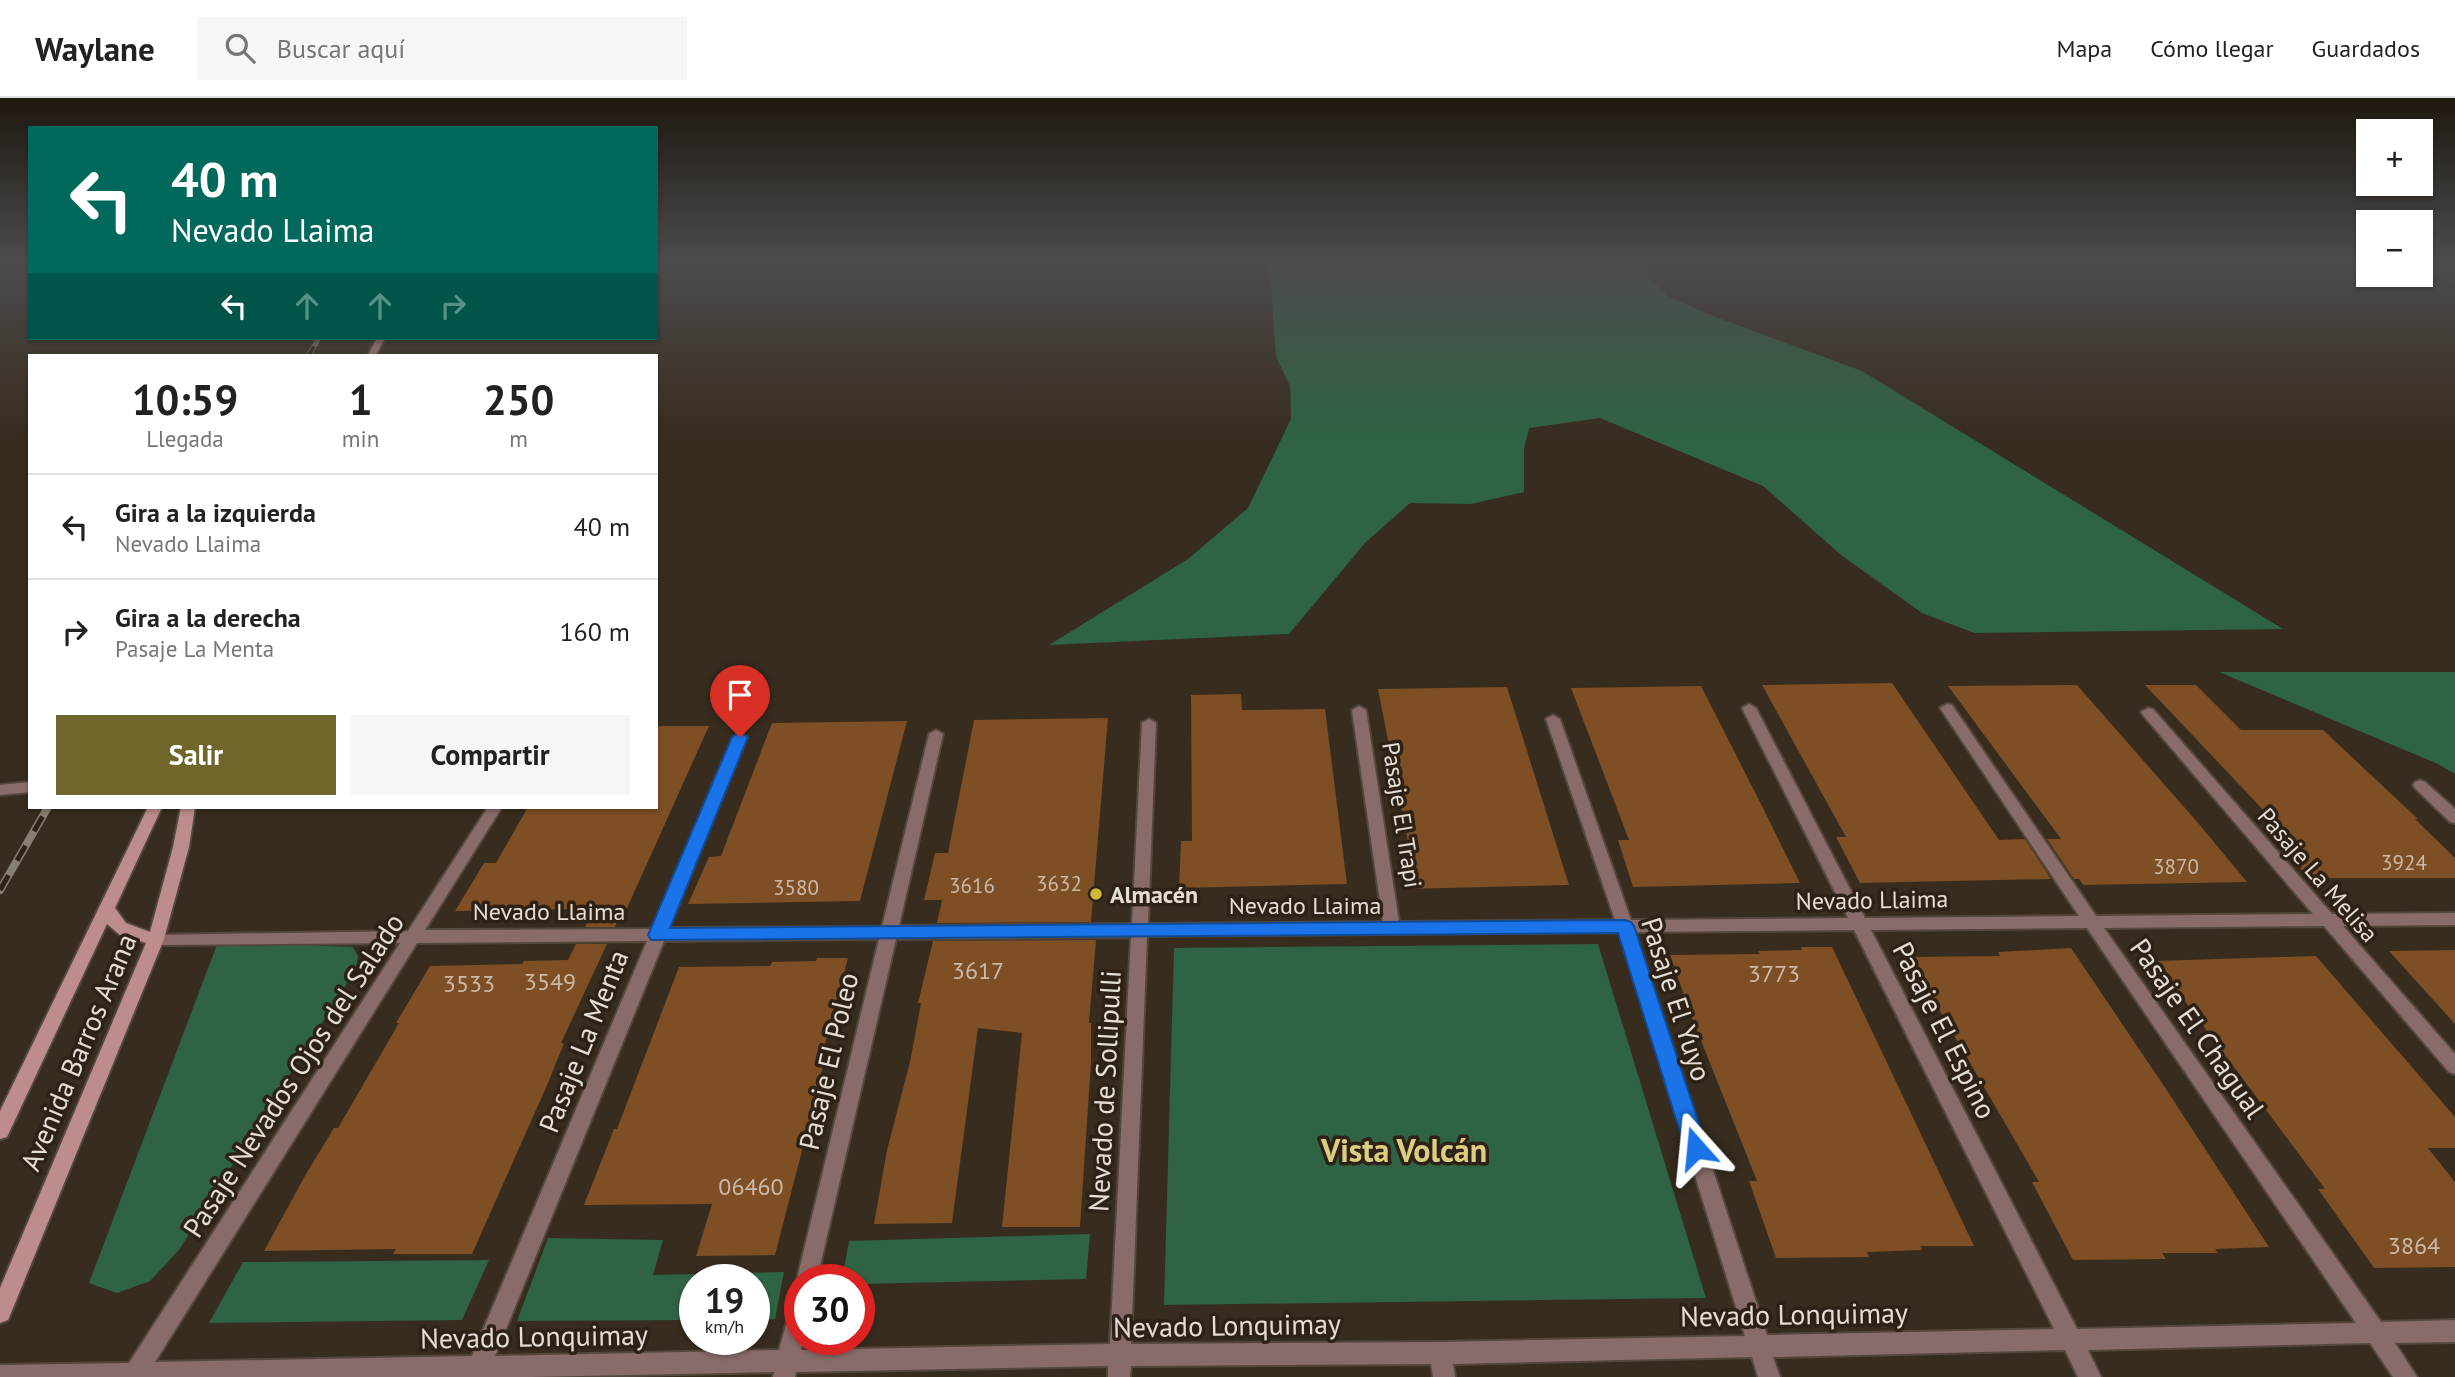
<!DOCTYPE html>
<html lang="es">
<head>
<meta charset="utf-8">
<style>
	body { margin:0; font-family:"PT Sans",sans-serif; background:#f6f6f6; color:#222; height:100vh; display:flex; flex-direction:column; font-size:26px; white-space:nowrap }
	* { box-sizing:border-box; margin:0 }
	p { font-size:23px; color:#767676 }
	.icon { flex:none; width:38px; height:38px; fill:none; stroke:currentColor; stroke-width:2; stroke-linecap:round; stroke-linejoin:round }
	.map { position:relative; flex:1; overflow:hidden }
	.sheet { position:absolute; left:28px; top:256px; width:630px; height:455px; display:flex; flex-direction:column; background:#fff; border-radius:0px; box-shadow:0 2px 5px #0004 }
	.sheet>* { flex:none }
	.guide { position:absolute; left:28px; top:28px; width:630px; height:214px; border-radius:0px; box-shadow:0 2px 5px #0004; background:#00695c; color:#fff; overflow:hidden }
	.tools { position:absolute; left:2356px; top:21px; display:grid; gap:14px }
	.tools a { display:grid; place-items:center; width:77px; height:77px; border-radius:0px; background:#fff; box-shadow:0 2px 5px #0004; font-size:35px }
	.speed { position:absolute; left:679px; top:1166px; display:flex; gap:14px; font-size:35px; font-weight:700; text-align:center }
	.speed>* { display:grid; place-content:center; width:91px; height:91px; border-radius:50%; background:#fff; box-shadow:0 2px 5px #0004; line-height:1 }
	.speed small { font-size:18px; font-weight:400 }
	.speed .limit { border:10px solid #d22; background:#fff; color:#111 }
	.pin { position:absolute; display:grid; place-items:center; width:60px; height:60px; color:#fff; margin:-72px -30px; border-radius:50% 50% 50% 0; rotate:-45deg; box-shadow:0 0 7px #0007 }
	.pin .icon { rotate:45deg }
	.me { position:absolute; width:77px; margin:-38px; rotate:342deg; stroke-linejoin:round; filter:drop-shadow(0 0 5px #0008) }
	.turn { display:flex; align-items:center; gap:24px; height:147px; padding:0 28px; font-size:32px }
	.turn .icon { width:91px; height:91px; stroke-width:2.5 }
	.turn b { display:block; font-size:49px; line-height:60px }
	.lanes { display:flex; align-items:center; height:66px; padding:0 28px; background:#0003; justify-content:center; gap:35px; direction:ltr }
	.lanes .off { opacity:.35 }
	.eta { display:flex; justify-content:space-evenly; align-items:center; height:119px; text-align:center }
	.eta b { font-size:42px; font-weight:800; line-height:49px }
	.cta { display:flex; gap:14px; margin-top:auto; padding:14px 28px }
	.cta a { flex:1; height:80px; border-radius:0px; background:#6f662c; color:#fff; font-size:28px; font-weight:800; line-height:80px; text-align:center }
	.cta a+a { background:#f6f6f6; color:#222 }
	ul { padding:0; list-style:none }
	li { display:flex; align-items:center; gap:21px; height:105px; padding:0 28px; border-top:2px solid #e0e0e0 }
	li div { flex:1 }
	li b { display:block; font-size:26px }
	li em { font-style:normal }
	header { display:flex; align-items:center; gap:42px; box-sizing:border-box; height:98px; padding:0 35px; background:#fff; border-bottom:2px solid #e0e0e0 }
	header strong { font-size:33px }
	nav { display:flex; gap:38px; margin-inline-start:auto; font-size:24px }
	.search { width:490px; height:63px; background:#f6f6f6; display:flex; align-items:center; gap:18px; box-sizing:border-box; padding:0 24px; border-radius:0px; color:#767676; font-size:26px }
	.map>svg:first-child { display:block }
</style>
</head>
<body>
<header>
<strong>Waylane</strong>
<div class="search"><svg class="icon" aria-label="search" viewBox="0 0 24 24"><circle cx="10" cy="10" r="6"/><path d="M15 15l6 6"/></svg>Buscar aquí</div>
<nav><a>Mapa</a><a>Cómo llegar</a><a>Guardados</a></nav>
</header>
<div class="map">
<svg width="2455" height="1279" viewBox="0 0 2455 1279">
	<rect width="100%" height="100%" fill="#372c1e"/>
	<polygon fill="#433420" points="2420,162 2455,162 2455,185 2420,173"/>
	<g fill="#2e6343">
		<polygon points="1266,162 1641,162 1647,178 1668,198 1708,216 1862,273 2283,531 1974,535 1922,515 1841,457 1763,388 1600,320 1529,330 1524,351 1524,394 1471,406 1410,405 1365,445 1289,536 1049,547 1188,461 1248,410 1291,321 1290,288 1276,259 1271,186"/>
		<polygon points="2219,574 2455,574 2455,676 2438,666"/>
		<polygon points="218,844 353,849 358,858 356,871 179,1152 150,1183 117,1195 89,1185"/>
		<polygon points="1598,846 1706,1200 1164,1207 1174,850"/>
		<polygon points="1090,1136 1086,1181 859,1186 859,1181 842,1181 849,1143"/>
		<polygon points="548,1140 663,1142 653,1177 784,1174 775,1221 754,1222 754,1181 695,1181 695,1222 517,1223"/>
		<polygon points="489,1162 462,1222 209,1225 243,1164"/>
	</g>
	<g fill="#7e4e25">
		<polygon points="1892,585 1999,742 2025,741 2051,781 1860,785 1836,739 1846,739 1762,587"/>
		<polygon points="2077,587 2199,726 2247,784 2083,787 2079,781 2074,781 2047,741 2061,741 1948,588"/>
		<polygon points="2145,587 2196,587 2241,632 2323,632 2418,721 2415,721 2455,760 2455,780 2309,780 2270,736 2285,735"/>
		<polygon points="1701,588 1762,708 1800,785 1633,789 1618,742 1629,742 1571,590"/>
		<polygon points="1507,589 1569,787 1403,791 1396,744 1408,744 1378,591"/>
		<polygon points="1241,596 1242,612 1325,611 1347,786 1179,790 1181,743 1192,743 1191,597"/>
		<polygon points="1108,620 1091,824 937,825 942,802 924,802 935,755 948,755 974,622"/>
		<polygon points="907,623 860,803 688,806 709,759 721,758 772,625"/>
		<polygon points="656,628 709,628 627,810 623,810 615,829 585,829 594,811 455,813 484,765 496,765 528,709 656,709"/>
		<polygon points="1096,842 1089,925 1091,925 1091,964 1080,1129 1002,1129 1022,935 978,930 952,1125 874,1126 887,1052 910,964 921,905 918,905 933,843"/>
		<polygon points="576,846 607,846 561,945 564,945 548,985 472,1156 393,1156 396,1151 264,1153 306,1076 334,1030 338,1030 399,925 396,925 430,868 522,866 524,863 568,862"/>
		<polygon points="1801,849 1832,849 1974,1148 1920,1148 1922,1152 1867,1154 1869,1159 1776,1160 1749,1083 1757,1083 1692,920 1670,857 1760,856 1758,853 1802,852"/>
		<polygon points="2071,850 2166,991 2269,1149 2215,1151 2218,1155 2162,1155 2166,1161 2073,1162 2032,1084 2039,1084 1937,908 1911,859 2000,858 1998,854"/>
		<polygon points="2455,852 2455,926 2389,853"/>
		<polygon points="2316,858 2455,1019 2455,1050 2428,1050 2455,1084 2455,1169 2374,1170 2318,1091 2325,1091 2155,863"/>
		<polygon points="817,860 848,860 825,946 827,946 819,987 775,1157 696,1158 712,1106 584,1107 614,1031 617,1031 679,869 770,868 772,864 816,863"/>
	</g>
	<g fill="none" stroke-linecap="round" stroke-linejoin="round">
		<defs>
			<g id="minor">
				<path d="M1749,606L1756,610L1865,820L2079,818L1940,610L1947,606L1952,607L2096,818L2313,816L2143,617L2141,614L2148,610L2153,611L2332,816L2455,815V827L2343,828L2455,956V976L2449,974L2324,828L2104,830L2381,1224L2455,1222V1244L2395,1245L2417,1279H2393L2370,1245L2088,1252L2101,1279H2078L2065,1252L1773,1259L1780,1279H1758L1752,1259L1453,1266L1455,1279H1433L1431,1266L1131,1268L1130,1279H1108V1268L796,1274L795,1279H773L774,1274L532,1279H0V1267L129,1265L400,845L156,847L150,845L148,841L150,837L408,833L488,709H502L425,832L652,831L733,639L740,635L747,639L669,830L882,829L929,636L936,632L943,636L899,828L1132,826L1142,625L1149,621L1156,625L1148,826L1383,824L1352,612L1359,608L1366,612L1399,824L1615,822L1546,621L1553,617L1560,621L1631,822L1848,820L1742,610ZM2087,830L2356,1225L2077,1231L1871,832ZM1854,832L2054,1231L1767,1237L1635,834ZM1619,834L1745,1238L1441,1244L1131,1246L1147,838ZM1131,839L1110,1246L801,1252L804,1241H800V1202L792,1205L779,1252L495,1258L664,843L879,841L797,1181L800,1188V1181H817L896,841ZM647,843L472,1258L155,1264L417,845Z"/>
				<polygon points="2420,682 2425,684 2455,711 2455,725 2450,724 2415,690 2413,687 2415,684"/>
				<polygon points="30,684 30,694 0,697 0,687"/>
			</g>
			<g id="secondary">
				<polygon points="377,240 385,240 376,257 368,257"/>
				<polygon points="148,709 162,709 115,810 126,825 150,834 173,749 181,709 195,709 189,749 164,841 11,1215 8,1222 0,1225 0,1190 146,845 120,837 107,826 7,1039 0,1041 0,1013"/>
			</g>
		</defs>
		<use href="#minor" stroke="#53483b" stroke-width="4"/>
		<use href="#secondary" stroke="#53483b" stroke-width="4"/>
		<use href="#minor" fill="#896b6a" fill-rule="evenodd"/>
		<use href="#secondary" fill="#bc8d8b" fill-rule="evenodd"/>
		<defs>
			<polyline id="rail-far1" points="309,257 319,240"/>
			<polyline id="rail" points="0,792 48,709"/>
		</defs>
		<use href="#rail-far1" stroke="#887f73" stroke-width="5"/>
		<use href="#rail" stroke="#887f73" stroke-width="8"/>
		<use href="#rail-far1" stroke="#2d2215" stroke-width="3.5" stroke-dasharray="10" stroke-linecap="butt"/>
		<use href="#rail" stroke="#2d2215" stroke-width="5" stroke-dasharray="17" stroke-linecap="butt"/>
	</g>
	<linearGradient id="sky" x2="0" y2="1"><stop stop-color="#1e1810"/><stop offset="0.48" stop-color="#4d4b4c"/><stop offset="1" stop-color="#4d4b4c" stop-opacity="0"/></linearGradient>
	<rect width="2455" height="341" fill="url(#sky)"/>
	<polygon fill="#1a73e8" stroke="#114b97" stroke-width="2" points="740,634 748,639 670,830 1625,822 1631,824 1634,828 1707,1050 1704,1057 1696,1059 1688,1057 1685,1050 1618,835 651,842 648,837 732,639"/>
	<circle fill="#cdb938" stroke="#2d2215" stroke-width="2.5" cx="1096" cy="796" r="7"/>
	<g text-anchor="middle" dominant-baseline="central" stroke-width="7" stroke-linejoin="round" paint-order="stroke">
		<g font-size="21" fill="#cbbaa9">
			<text x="2404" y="764">3924</text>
			<text x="2176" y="768">3870</text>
			<text x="1059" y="785">3632</text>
			<text x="972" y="787">3616</text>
			<text x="796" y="789">3580</text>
		</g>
		<g font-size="24" fill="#e5ded5" stroke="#2d2215">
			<text transform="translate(1402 717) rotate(81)">Pasaje El Trapi</text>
			<text transform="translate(2318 777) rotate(49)">Pasaje La Melisa</text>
			<text transform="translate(1872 802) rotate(-1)">Nevado Llaima</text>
			<text x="1305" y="807">Nevado Llaima</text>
			<text x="549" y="813">Nevado Llaima</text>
		</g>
		<g font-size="24" font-weight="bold" fill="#e5ded5" stroke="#2d2215" text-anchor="start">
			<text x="1110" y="796">Almacén</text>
		</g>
		<g font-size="24" fill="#cbbaa9">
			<text x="978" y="872">3617</text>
			<text x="1774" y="875">3773</text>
			<text x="550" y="883">3549</text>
			<text x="469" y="885">3533</text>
			<text x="751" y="1088">06460</text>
			<text x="2414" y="1147">3864</text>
		</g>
		<g font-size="28" fill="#e5ded5" stroke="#2d2215">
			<text transform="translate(1677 901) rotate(72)">Pasaje El Yuyo</text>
			<text transform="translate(2198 930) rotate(55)">Pasaje El Chagual</text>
			<text transform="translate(1945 932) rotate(63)">Pasaje El Espino</text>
			<text transform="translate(583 943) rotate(-68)">Pasaje La Menta</text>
			<text transform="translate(78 954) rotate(-67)">Avenida Barros Arana</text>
			<text transform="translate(828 963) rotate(-77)">Pasaje El Poleo</text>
			<text transform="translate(293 977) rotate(-57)">Pasaje Nevados Ojos del Salado</text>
			<text transform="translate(1104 993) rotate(-87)">Nevado de Sollipulli</text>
			<text transform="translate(1794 1216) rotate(-1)">Nevado Lonquimay</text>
			<text transform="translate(1227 1227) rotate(-1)">Nevado Lonquimay</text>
			<text transform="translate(534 1238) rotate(-1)">Nevado Lonquimay</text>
		</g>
		<g font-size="32" font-weight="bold" fill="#dbce80" stroke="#2d2215">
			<text x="1404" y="1052">Vista Volcán</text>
		</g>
	</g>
</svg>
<div class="tools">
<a>+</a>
<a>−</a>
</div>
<div class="speed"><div>19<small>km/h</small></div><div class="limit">30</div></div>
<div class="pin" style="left:740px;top:639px;background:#d93025"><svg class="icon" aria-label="arrive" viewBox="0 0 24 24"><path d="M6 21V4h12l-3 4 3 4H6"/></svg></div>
<svg class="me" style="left:1696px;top:1050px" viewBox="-20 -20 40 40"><path d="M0-17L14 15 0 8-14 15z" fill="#1a73e8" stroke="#fff" stroke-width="4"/></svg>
<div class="guide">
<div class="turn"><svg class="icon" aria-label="left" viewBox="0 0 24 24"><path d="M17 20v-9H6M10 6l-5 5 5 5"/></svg><div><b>40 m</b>Nevado Llaima</div></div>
<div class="lanes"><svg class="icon" aria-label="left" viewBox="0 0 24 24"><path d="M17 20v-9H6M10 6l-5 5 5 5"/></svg><svg class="icon off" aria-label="ahead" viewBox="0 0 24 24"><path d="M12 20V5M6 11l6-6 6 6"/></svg><svg class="icon off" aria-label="ahead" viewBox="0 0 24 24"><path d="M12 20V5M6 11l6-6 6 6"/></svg><svg class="icon off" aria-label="right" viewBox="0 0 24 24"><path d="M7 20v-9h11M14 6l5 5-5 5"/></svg></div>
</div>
<section class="sheet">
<div class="eta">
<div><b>10:59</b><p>Llegada</p></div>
<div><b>1</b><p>min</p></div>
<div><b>250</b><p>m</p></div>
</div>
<ul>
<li><svg class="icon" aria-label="left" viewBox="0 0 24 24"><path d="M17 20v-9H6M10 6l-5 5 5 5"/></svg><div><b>Gira a la izquierda</b><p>Nevado Llaima</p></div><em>40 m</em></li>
<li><svg class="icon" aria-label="right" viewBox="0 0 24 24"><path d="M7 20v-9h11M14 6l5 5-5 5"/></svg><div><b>Gira a la derecha</b><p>Pasaje La Menta</p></div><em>160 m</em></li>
</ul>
<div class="cta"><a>Salir</a><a>Compartir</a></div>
</section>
</div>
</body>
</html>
